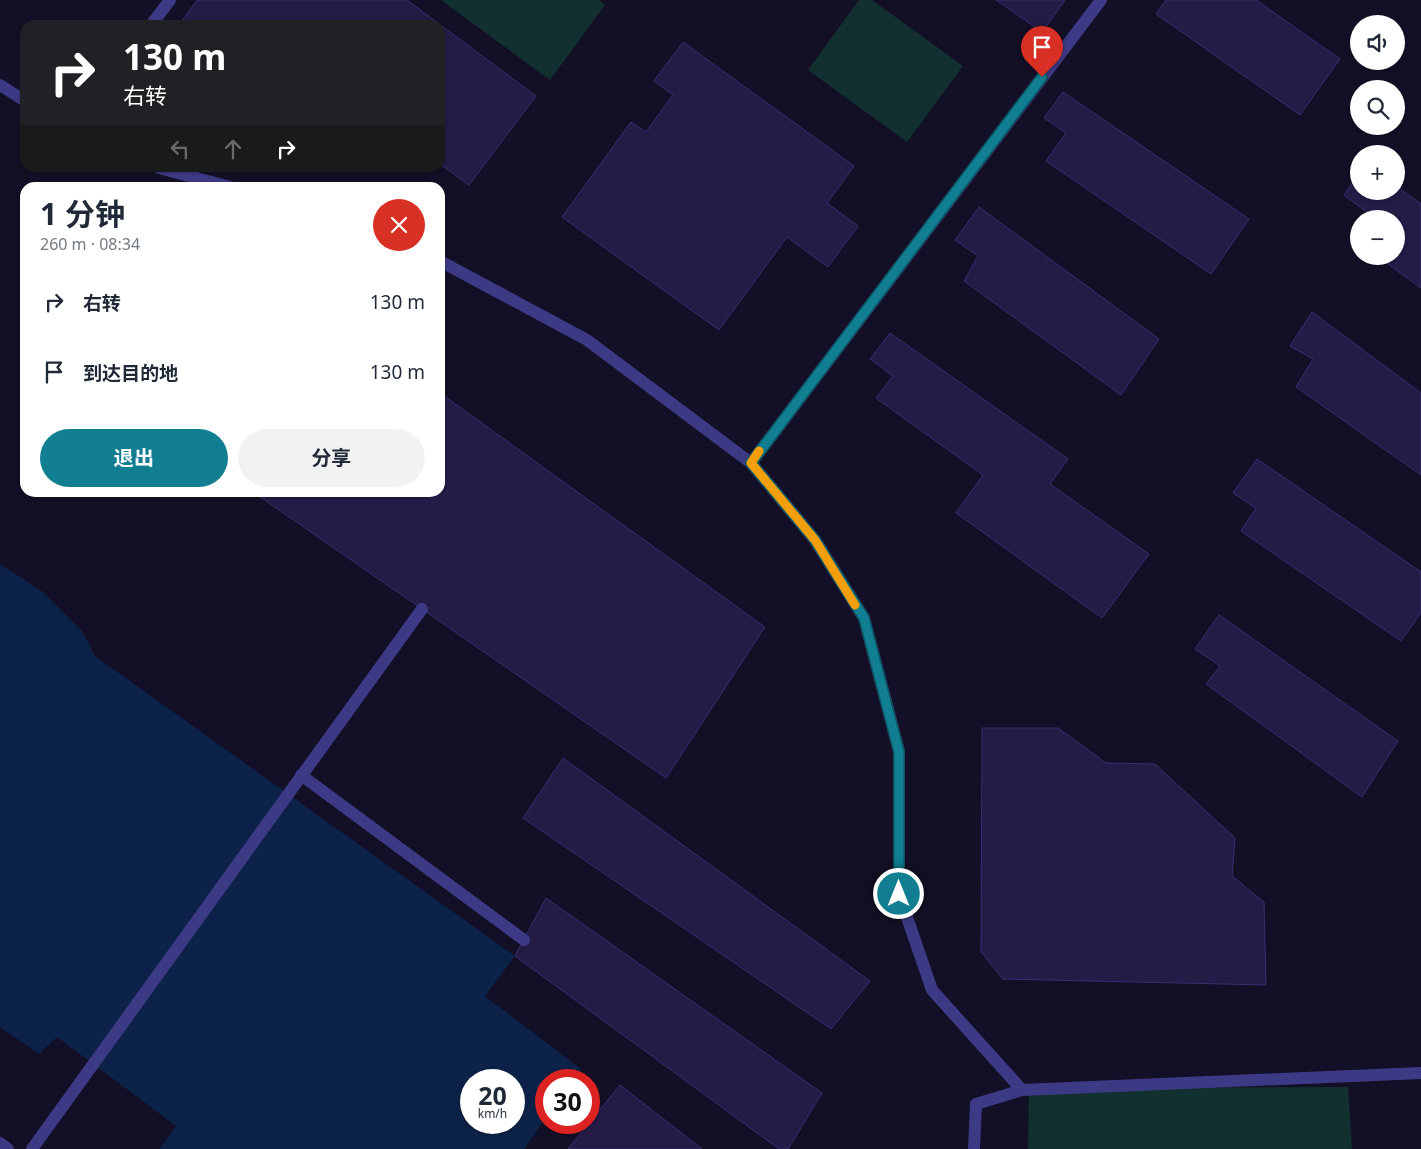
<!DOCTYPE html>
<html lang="zh">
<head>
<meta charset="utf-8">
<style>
	body { margin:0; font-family:"Noto Sans","Noto Sans SC",sans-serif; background:#f2f2f3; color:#1f2937; height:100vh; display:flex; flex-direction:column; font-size:19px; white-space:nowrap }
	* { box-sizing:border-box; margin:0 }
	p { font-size:16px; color:#747a83 }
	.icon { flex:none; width:28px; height:28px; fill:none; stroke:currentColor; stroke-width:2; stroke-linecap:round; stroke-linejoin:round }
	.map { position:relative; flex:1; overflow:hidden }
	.side { position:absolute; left:20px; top:182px; width:425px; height:315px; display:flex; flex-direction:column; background:#fff; border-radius:15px; box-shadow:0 1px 4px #0004 }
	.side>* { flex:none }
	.top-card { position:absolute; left:20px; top:20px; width:425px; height:152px; border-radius:15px; box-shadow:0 1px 4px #0004; background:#202124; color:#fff; overflow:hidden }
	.fabs { position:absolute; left:1350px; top:15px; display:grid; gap:10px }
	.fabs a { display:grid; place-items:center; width:55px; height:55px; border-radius:50%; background:#fff; box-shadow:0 1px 4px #0004; font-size:25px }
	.speed { position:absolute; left:460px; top:1069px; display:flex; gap:10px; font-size:25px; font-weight:700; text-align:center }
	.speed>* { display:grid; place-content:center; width:65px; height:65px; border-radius:50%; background:#fff; box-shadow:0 1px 4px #0004; line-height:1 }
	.speed small { font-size:12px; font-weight:400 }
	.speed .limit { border:8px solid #d22; background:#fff; color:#111 }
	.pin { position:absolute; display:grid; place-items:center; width:42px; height:42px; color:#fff; margin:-51px -21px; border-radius:50% 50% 50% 0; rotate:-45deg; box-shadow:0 0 5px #0007 }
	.pin .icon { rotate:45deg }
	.me { position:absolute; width:55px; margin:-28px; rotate:0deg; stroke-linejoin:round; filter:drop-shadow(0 0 4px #0008) }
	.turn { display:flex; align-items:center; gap:18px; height:105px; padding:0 20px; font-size:22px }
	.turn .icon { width:65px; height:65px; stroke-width:2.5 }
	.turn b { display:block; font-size:35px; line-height:42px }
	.lanes { display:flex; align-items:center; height:48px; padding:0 20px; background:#0003; justify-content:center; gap:25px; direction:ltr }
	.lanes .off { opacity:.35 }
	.round { display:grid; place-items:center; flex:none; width:52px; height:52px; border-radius:26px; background:#f2f2f3 }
	.overview { display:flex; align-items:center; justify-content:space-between; height:85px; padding:0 20px }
	h1 { font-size:30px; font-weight:700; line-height:38px }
	.action { display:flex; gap:10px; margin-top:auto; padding:10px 20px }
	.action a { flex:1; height:58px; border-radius:30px; background:#117e91; color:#fff; font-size:20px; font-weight:700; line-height:58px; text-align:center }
	.action a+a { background:#f2f2f3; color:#1f2937 }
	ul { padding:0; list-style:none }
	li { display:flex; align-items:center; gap:15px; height:70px; padding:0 20px }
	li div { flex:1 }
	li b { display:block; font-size:19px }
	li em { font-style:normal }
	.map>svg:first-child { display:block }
</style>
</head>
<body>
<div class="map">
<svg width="1421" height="1149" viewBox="0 0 1421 1149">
	<rect width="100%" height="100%" fill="#130f26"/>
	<g fill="#12302f">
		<polygon points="441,0 599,0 605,5 550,80"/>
		<polygon points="859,0 872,0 963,66 907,142 808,70"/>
		<polygon points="1348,1087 1352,1149 1028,1149 1029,1088"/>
	</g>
	<path fill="#0c2248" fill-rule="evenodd" d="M0,564L43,592L82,631L95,656L515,956L485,996L581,1069L573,1080H546V1118L524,1149H159L176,1126L57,1037L39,1054L0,1027ZM471,1080H514V1122H471Z"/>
	<g fill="#241b47" stroke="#3b2d73">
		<polygon points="197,0 407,0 536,96 469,185 440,164 440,25 179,25"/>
		<polygon points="996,0 1065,0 1042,32"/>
		<polygon points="1166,0 1256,0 1340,59 1300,115 1156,14"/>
		<polygon points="683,42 854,166 827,203 858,226 828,267 787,237 719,330 562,217 631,122 646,132 673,95 654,81"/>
		<polygon points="1063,92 1249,219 1211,274 1046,161 1066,133 1044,118"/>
		<polygon points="1359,174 1359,191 1396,191 1396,186 1421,204 1421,288 1377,256 1396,256 1396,219 1364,219 1368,213 1344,195"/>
		<polygon points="979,207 1159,339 1121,395 964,281 978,256 955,240"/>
		<polygon points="1359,226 1359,243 1350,237"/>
		<polygon points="1312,312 1421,393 1421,475 1296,387 1313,359 1290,346"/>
		<polygon points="890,333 1068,459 1050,484 1149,554 1102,618 956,513 983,475 876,398 893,376 870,359"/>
		<polygon points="440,393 765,627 666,778 253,492 440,492"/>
		<polygon points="1257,459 1421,572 1421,613 1401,641 1241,531 1256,508 1233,493"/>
		<polygon points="1219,615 1398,741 1362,797 1206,684 1220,666 1195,649"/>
		<polygon points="982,728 1058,728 1106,763 1155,764 1235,838 1232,876 1264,902 1266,985 1003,979 981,952"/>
		<polygon points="563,758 870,981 831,1029 523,818"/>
		<polygon points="546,898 822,1093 788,1149 779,1149 515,956"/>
		<polygon points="620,1085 702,1149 568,1149"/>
	</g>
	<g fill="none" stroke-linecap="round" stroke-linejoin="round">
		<g stroke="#3d3a85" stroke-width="12">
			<polyline points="151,25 170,0"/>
			<polyline points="0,85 25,101"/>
			<polyline points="159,168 234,188"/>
			<polyline points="440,261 587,340 751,463 815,540 864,618 899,751 899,894 932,990 1022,1090 976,1104 974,1149"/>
			<polyline points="751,463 1101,0"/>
			<polyline points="301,775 524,940"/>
			<polyline points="1022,1090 1421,1073"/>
			<polyline points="0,1143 8,1149"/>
			<polyline points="32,1149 422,609"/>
		</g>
	</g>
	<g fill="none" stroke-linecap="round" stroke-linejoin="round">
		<defs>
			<polyline id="route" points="899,894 899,752 864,618 815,540 751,463 1042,77"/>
		</defs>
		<use href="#route" stroke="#0b525e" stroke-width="12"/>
		<use href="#route" stroke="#117e91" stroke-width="9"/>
		<polyline stroke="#f59e0b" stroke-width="9" points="759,451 751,463 815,540 855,605"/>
	</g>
</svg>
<div class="fabs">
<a><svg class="icon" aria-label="sound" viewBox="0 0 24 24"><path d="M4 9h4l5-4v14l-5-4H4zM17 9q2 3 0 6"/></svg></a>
<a><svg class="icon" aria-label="search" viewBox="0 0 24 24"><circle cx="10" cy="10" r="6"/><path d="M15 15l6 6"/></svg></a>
<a>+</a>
<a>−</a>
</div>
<div class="speed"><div>20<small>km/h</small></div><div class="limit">30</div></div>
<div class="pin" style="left:1042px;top:77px;background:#d93025"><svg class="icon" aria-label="arrive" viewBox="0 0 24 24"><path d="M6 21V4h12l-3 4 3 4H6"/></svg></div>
<svg class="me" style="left:899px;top:894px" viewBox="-20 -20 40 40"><circle r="17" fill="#117e91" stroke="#fff" stroke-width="3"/><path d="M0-11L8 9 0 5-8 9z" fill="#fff"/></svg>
<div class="top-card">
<div class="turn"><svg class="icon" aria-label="right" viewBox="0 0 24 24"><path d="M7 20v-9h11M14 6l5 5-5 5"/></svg><div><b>130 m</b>右转</div></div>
<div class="lanes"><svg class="icon off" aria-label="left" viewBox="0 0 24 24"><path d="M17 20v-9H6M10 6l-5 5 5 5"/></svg><svg class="icon off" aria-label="ahead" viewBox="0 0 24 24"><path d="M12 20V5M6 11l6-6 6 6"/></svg><svg class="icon" aria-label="right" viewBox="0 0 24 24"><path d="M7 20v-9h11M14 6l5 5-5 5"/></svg></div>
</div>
<section class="side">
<div class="overview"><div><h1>1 分钟</h1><p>260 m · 08:34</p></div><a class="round" style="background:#d93025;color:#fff"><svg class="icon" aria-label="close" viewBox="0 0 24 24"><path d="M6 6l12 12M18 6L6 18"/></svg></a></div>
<ul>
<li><svg class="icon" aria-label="right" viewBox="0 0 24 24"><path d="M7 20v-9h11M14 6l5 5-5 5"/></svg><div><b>右转</b></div><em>130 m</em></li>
<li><svg class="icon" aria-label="arrive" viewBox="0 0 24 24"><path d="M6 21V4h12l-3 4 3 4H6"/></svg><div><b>到达目的地</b></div><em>130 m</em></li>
</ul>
<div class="action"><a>退出</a><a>分享</a></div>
</section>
</div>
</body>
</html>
